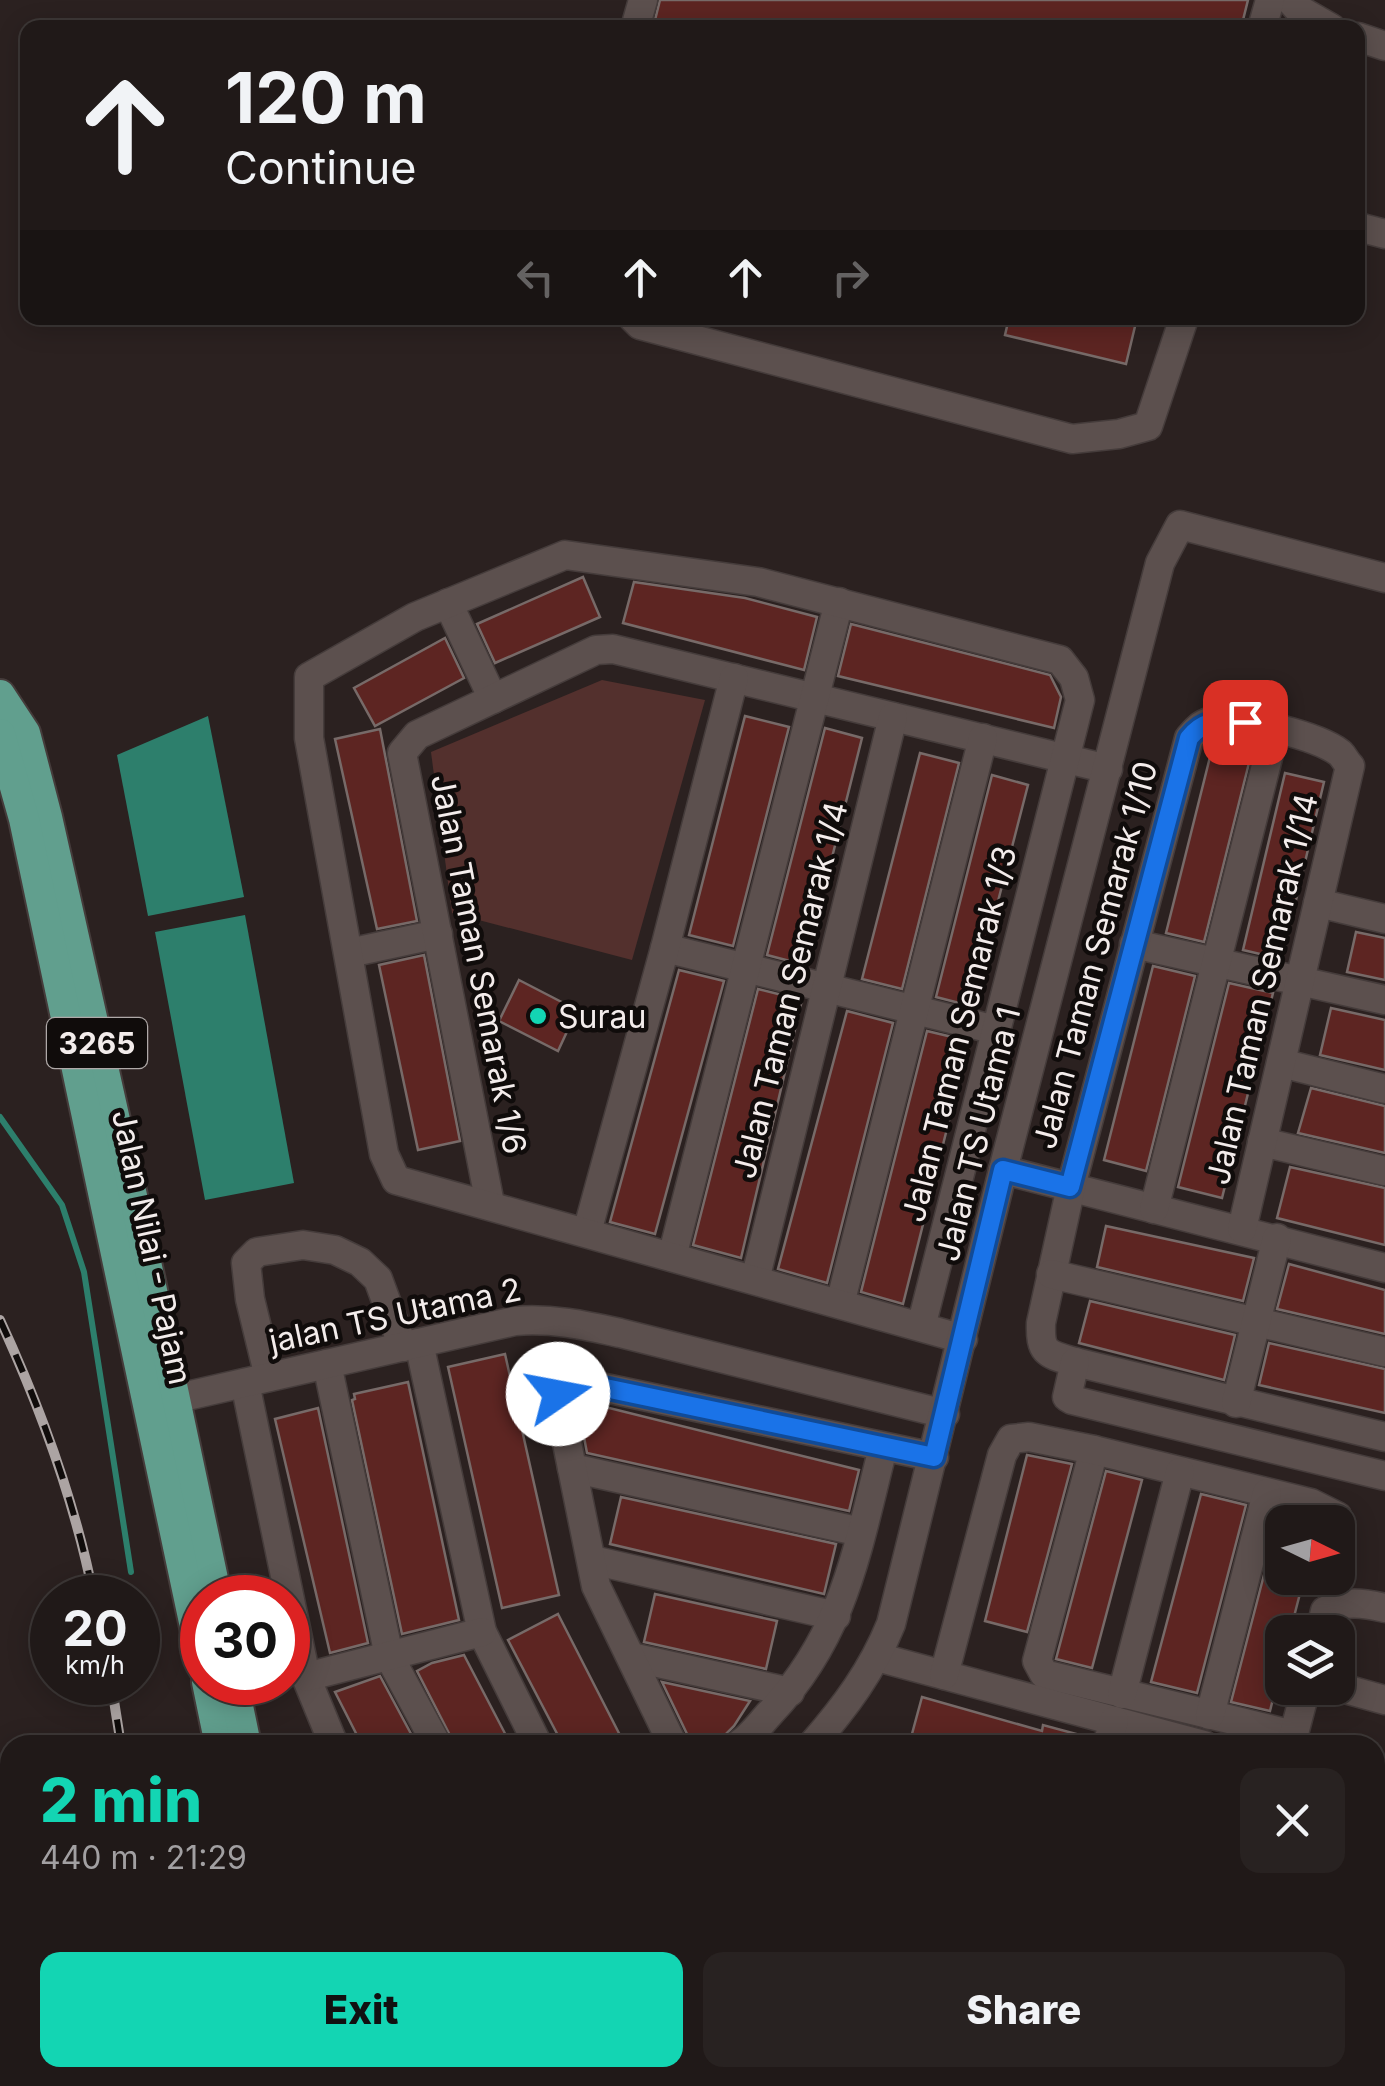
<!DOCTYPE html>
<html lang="en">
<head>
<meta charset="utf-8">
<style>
	body { margin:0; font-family:Inter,sans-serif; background:#282221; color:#f1f3f6; height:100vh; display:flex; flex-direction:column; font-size:38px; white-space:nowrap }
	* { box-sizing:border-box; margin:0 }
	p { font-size:32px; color:#a2a0a2 }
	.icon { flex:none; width:55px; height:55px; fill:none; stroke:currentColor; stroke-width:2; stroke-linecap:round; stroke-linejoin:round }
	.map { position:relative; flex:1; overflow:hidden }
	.drawer { position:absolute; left:0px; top:1735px; width:1385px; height:352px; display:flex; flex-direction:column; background:#201918; border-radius:30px 30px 0 0; box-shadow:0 5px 25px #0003,0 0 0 2px #3d3837 }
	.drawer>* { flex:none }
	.hud { position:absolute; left:20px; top:20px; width:1345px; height:305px; border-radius:20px; box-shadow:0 5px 25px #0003,0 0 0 2px #3d3837; background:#201918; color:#f1f3f6; overflow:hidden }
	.needle { width:65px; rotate:95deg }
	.tools { position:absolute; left:1265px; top:1505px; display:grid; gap:20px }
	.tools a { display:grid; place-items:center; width:90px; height:90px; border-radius:20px; background:#201918; box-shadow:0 5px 25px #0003,0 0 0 2px #3d3837; font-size:50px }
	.speed { position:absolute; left:30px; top:1575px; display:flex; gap:20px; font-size:50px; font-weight:700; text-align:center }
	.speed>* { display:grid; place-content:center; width:130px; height:130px; border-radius:50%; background:#201918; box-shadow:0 5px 25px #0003,0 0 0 2px #3d3837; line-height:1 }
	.speed small { font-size:25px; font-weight:400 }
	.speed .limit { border:15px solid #d22; background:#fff; color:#111 }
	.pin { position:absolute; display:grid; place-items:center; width:85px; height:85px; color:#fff; margin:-42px; border-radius:20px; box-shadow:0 5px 15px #0006 }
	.me { position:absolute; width:110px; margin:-55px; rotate:78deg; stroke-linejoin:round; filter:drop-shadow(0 0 8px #0008) }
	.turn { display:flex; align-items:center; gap:35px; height:210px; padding:0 40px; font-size:45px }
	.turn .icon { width:130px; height:130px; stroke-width:2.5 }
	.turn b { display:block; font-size:70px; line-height:85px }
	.lanes { display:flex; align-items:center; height:95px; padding:0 40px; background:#0003; justify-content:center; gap:50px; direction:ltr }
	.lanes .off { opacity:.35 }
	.round { display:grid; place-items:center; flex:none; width:105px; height:105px; border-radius:20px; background:#282221 }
	.head { display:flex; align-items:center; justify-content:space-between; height:170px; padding:0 40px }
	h1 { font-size:60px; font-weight:800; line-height:75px; color:#13d5b3 }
	.button { display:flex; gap:20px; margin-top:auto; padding:20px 40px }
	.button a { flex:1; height:115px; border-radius:20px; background:#13d5b3; color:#111; font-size:40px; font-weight:800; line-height:115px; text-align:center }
	.button a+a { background:#282221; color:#f1f3f6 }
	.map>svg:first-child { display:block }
</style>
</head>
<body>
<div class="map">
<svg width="1385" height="2086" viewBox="0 0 1385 2086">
	<rect width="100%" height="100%" fill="#2b2120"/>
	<polygon fill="#53302d" points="602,680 705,700 632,960 452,913 431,752"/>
	<g fill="#2d7f6c">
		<polygon points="208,716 244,897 148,916 117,755"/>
		<polygon points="245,915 294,1183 205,1200 155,932"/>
	</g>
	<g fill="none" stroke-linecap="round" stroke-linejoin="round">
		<polyline stroke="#2d7f6c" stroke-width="6" points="0,1117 62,1205 84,1272 131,1572"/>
	</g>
	<g fill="#5d2522" stroke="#776a68" stroke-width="2.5">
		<polygon points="660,0 1248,0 1241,28 653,28"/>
		<polygon points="1009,318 1137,318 1126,364 1005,335"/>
		<polygon points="583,577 600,617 495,663 477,624"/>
		<polygon points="634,582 745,598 817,617 804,670 623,623"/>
		<polygon points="851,624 1050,675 1061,697 1054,728 838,676"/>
		<polygon points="445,638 464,678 375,726 354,688"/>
		<polygon points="745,716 789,727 733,946 689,935"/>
		<polygon points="825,728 862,738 805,965 767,955"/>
		<polygon points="380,729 417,921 377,929 335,739"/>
		<polygon points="1213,745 1251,755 1204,942 1166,933"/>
		<polygon points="920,753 959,763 902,989 862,979"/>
		<polygon points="1285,773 1324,782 1282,959 1243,950"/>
		<polygon points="992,775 1028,785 971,1006 936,997"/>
		<polygon points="1356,932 1385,938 1385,980 1347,972"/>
		<polygon points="424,955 460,1141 418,1150 379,965"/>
		<polygon points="1153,966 1195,976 1146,1171 1104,1160"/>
		<polygon points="679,970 724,981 655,1234 610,1222"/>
		<polygon points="519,980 577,1010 558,1051 499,1021"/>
		<polygon points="1229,983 1273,993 1222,1198 1178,1187"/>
		<polygon points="758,989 802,1000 741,1258 693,1245"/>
		<polygon points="1331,1008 1385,1020 1385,1070 1320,1055"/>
		<polygon points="847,1011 893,1023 827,1283 778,1269"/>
		<polygon points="927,1031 969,1041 903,1304 861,1292"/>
		<polygon points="1311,1088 1385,1106 1385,1153 1298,1133"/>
		<polygon points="1290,1167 1385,1188 1385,1245 1277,1218"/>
		<polygon points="1106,1226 1254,1258 1243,1301 1097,1267"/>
		<polygon points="1289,1264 1385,1290 1385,1334 1277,1309"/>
		<polygon points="1090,1301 1235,1335 1224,1380 1079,1343"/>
		<polygon points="1269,1343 1385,1369 1385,1413 1259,1385"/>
		<polygon points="505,1354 559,1595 502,1608 448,1367"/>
		<polygon points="408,1382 459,1620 402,1634 352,1400 355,1399 354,1394"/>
		<polygon points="577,1400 859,1470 849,1511 587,1453"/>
		<polygon points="318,1408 368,1643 330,1653 275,1419"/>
		<polygon points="1027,1455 1072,1464 1027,1632 985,1621"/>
		<polygon points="1106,1471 1142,1480 1092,1668 1056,1659"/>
		<polygon points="1201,1494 1246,1505 1197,1693 1151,1682"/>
		<polygon points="621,1497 836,1544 824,1594 610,1544"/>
		<polygon points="1280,1513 1311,1522 1282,1522 1282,1578 1304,1578 1290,1632 1282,1632 1282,1662 1270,1711 1231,1702"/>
		<polygon points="655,1594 777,1621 766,1669 644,1642"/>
		<polygon points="558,1614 625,1745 563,1745 508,1640"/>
		<polygon points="464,1655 511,1745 455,1745 417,1671 432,1663"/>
		<polygon points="380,1676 417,1745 362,1745 335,1692"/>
		<polygon points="662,1682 750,1701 734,1726 724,1736 688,1736"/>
		<polygon points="922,1697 1042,1731 1043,1725 1091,1738 1090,1745 909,1745"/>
	</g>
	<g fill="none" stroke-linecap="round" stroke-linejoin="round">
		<defs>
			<g id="minor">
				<polyline points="1290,0 1298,9 1331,28"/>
				<polyline points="635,28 643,0"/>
				<polyline points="1262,28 1270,0"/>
				<polyline points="1358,37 1385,46"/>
				<polyline points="1358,227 1385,234"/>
				<polyline points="633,318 640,325 1072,439 1119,434 1148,426 1184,318"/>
				<polyline points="448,603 493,699"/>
				<polyline points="1318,903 1385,919"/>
				<polyline points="1134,944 1385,1000"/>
				<polyline points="665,948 996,1030"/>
				<polyline points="349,953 438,934"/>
				<polyline points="1281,1063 1385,1089"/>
				<polyline points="1262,1142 1385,1171"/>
				<polyline points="1003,1170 1385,1268"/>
				<polyline points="490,1204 402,753 417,735 596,650 613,649 1108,769"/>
				<polyline points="1154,1209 1275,730"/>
				<path d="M1242,1229L1350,766C1346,762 1344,757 1340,753C1318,736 1242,717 1215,721C1202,722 1197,729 1189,738L1071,1187L1041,1323C1040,1354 1047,1354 1075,1362L1385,1437"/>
				<polyline points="587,1232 665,948 734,678"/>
				<polyline points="672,1257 839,602"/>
				<polyline points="1051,1274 1385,1352"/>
				<polyline points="755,1280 893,717"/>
				<polyline points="840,1304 983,738"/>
				<polyline points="921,1327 1080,700 1074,678 1060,660 758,582 565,555 415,617 309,677 309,738 384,1154 396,1180 963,1339"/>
				<polyline points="419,1343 482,1632 538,1745"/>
				<polyline points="1075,1362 1067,1397 1072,1400 1385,1476"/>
				<polyline points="327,1364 389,1656 437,1745"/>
				<polyline points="269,1377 250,1299 246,1263 257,1252 303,1245 335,1250 360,1262 378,1279 403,1347"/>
				<polyline points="245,1383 306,1677 334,1745"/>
				<polyline points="1236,1403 1277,1238"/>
				<path d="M152,1404L515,1321C551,1318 584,1325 620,1333L945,1414"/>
				<polyline points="1094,1450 1037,1661 1044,1674 1294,1735"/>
				<polyline points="572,1468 861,1532"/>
				<polyline points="592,1560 836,1616"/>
				<path d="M1320,1632L1325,1611C1346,1600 1363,1603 1385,1608"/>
				<polyline points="631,1657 790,1692"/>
				<polyline points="877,1657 1204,1745"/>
				<polyline points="944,1675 1002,1455 1011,1439 1029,1437 1094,1450 1311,1503 1337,1516 1337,1522"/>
				<polyline points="306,1677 482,1632"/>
				<polyline points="1338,1687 1385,1700"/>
				<polyline points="1122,1694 1180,1472"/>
				<polyline points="1210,1715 1267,1493"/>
				<polyline points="673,1745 596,1586 557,1394 559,1383 572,1381 934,1457"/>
				<path d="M738,1745C750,1738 760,1724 770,1713C845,1634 857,1549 883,1448"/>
				<path d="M812,1745C845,1707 872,1671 891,1624L1003,1170L1160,563L1180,525L1385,578"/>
				<polyline points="1107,1745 1114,1721"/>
				<polyline points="1291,1745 1306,1688"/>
				<polyline points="1375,1791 1385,1794"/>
				<polyline points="0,1951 10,1996"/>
				<polyline points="34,2078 37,2086"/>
				<polyline points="523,2078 529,2086"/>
				<polyline points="646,2078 652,2086"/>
				<polyline points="767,2078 774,2086"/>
				<polyline points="944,2078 977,2086"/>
			</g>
			<g id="major">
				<polyline points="0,695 25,733 47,817 132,1196 217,1598"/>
				<polyline points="0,734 24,819 202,1660"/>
				<polyline points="207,1682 220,1745"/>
				<polyline points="233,1682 246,1745"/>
				<polyline points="384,2078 390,2086"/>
				<polyline points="426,2078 433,2086"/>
			</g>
		</defs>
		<use href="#minor" stroke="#453c3b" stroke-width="31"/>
		<use href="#major" stroke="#453c3b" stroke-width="34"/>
		<use href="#minor" stroke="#5c504e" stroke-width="28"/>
		<use href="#major" stroke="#619f8e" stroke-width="30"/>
		<defs>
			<g id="rail">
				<path d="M0,1320C41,1409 75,1501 94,1598"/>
				<polyline points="111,1682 121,1745"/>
				<polyline points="183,2078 185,2086"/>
			</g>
		</defs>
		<use href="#rail" stroke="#aca4a3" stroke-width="10"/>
		<use href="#rail" stroke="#100c0b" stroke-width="6" stroke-dasharray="19" stroke-linecap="butt"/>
	</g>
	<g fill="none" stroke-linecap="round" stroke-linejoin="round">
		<defs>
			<path id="route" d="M558,1394L559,1383L572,1381L934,1457L1003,1170L1070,1187L1189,738C1205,718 1221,721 1245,722"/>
		</defs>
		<use href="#route" stroke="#114b97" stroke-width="25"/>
		<use href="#route" stroke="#1a73e8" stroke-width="18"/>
	</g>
	<circle fill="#13d5b3" stroke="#100c0b" stroke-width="4" cx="538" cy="1016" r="10"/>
	<g text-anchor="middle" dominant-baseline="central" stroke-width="9" stroke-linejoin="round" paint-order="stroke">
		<rect fill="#100c0b" stroke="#afa9a8" stroke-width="2.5" x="47" y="1018" width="100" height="50" rx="8"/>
		<g font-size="30" font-weight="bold" fill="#f3eceb">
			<text x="97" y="1043">3265</text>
		</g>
		<g font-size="32" fill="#f3eceb" stroke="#100c0b">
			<text transform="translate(1095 955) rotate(-75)">Jalan Taman Semarak 1/10</text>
			<text transform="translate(479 964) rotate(79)">Jalan Taman Semarak 1/6</text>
			<text transform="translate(1262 989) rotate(-77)">Jalan Taman Semarak 1/14</text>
			<text transform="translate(790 990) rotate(-76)">Jalan Taman Semarak 1/4</text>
			<text transform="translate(959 1034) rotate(-76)">Jalan Taman Semarak 1/3</text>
			<text transform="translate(978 1134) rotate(-76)">Jalan TS Utama 1</text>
			<text transform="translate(152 1247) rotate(78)">Jalan Nilai - Pajam</text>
			<text transform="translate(395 1315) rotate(-12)">jalan TS Utama 2</text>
		</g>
		<g font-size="32" fill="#f3eceb" stroke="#100c0b" text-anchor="start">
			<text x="558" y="1016">Surau</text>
		</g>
	</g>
</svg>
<div class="tools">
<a><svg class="needle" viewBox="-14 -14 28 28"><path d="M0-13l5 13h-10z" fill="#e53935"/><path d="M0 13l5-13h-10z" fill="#a2a0a2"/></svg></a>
<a><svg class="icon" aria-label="layers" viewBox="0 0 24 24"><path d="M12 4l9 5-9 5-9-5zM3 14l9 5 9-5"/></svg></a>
</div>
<div class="speed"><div>20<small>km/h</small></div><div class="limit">30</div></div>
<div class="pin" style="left:1245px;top:722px;background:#d93025"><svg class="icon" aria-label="arrive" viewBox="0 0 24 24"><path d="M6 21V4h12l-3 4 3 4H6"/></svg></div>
<svg class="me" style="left:558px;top:1394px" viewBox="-20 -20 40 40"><circle r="19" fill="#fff"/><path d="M0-13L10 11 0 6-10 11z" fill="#1a73e8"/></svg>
<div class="hud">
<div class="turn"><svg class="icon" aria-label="ahead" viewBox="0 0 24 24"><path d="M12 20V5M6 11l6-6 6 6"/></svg><div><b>120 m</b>Continue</div></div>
<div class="lanes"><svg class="icon off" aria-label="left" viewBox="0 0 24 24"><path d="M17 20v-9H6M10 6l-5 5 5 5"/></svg><svg class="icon" aria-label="ahead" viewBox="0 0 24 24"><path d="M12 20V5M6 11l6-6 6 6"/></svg><svg class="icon" aria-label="ahead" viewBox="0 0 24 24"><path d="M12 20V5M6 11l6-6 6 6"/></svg><svg class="icon off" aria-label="right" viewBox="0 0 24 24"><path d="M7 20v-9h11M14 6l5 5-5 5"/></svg></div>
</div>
<section class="drawer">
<div class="head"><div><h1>2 min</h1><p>440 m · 21:29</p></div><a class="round"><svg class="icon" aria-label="close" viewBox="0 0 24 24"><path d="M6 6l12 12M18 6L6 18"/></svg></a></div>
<div class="button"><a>Exit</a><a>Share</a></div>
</section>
</div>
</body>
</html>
